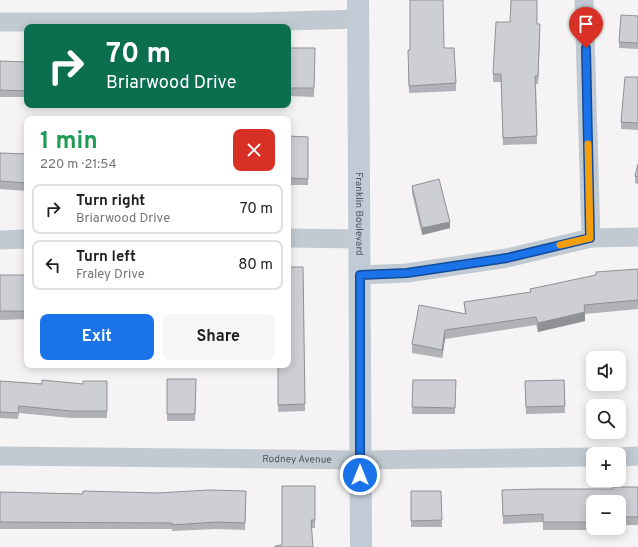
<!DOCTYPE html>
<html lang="en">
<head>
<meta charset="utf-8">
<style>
	body { margin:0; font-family:Overpass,sans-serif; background:#f6f6f6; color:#202124; height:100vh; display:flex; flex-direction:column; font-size:15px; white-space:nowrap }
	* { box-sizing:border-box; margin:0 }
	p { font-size:13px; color:#757577 }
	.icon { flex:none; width:22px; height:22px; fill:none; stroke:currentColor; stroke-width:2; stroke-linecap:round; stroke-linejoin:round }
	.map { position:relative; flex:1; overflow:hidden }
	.sheet { position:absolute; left:24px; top:116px; width:267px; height:252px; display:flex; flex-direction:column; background:#fff; border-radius:8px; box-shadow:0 2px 10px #0003 }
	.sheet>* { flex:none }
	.hud { position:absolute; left:24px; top:24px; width:267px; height:84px; border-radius:8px; box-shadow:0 2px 10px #0003; background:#0b6e4f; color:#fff; overflow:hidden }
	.buttons { position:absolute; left:586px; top:351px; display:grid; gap:8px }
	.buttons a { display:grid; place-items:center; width:40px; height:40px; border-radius:8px; background:#fff; box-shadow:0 2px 10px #0003; font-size:20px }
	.pin { position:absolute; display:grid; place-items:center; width:34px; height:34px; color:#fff; margin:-41px -17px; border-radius:50% 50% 50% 0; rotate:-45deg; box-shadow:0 0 4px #0007 }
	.pin .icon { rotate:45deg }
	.me { position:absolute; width:44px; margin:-22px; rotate:0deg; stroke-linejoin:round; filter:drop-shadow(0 0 3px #0008) }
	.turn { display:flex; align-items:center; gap:14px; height:84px; padding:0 16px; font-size:18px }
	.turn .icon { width:52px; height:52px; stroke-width:2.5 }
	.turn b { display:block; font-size:28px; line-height:34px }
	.round { display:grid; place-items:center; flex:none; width:42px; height:42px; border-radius:8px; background:#f6f6f6 }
	.overview { display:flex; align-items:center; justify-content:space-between; height:68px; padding:0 16px }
	h1 { font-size:24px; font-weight:700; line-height:30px; color:#1e9e55 }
	.primary-button { display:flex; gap:8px; margin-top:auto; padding:8px 16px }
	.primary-button a { flex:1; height:46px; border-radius:8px; background:#1a73e8; color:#fff; font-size:16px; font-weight:700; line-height:46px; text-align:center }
	.primary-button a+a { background:#f6f6f6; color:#202124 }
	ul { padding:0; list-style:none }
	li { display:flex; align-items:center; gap:12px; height:50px; margin:0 8px 6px; padding:0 8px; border:2px solid #e0e0e0; border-radius:8px }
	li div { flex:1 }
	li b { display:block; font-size:15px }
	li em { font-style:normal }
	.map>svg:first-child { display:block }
</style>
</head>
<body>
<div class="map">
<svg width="638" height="547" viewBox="0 0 638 547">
	<rect width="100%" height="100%" fill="#f5f3f3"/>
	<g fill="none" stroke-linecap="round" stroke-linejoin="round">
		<g stroke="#c1cad2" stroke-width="19">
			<polyline points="584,0 591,238"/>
			<polyline points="0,22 255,22 358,19"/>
			<polyline points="288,238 360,239"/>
			<polyline points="0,240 27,239"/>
			<polyline points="360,275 407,273 507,258 591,238 638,237"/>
			<path id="s1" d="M0,456L359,460L593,457"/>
			<polyline points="619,457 638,456"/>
		</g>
		<path stroke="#c1cbd6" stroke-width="22" id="s2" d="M358,0L361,547"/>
	</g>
	<g fill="#b0b2b7">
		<polygon points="638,16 638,49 619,48 619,42"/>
		<polygon points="510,22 537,24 540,32 538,84 536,84 537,144 503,145 501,82 493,82 493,74"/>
		<polygon points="288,48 315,48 314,97 288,96"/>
		<polygon points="444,48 456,83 456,91 409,93 408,50"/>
		<polygon points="0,61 27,62 27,97 0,97"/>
		<polygon points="638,77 638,130 621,129 621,122"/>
		<polygon points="288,136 308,137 308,185 288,185"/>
		<polygon points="0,153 27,154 27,191 0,189"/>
		<polygon points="638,164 638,184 635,183 635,176"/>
		<polygon points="412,186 450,228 422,235 412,193"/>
		<polygon points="303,267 305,411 278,412 278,365"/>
		<polygon points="638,269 638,309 585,314 585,321 538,332 536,325 445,339 442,358 412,353 412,344 465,314 464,302 530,292 530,289"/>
		<polygon points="0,275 27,275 27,319 0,320"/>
		<polygon points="167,379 196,379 195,421 167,421"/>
		<polygon points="413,380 456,380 455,414 412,414"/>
		<polygon points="564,380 565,413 526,414 525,388"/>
		<polygon points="0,381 42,384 83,384 107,381 107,418 71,418 19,413 18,419 0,418"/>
		<polygon points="315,486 315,528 311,528 282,545"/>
		<polygon points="638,487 638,525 619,525 619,502 593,502 593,528 601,528 601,530 543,530 543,522 503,524 502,490 613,489"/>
		<polygon points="246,491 245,530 216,529 172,531 172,529 0,529 0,492 83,494"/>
		<polygon points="411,491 442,520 442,527 411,527"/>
	</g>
	<g fill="#909195">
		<polygon points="540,24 540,32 538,84 538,76"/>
		<polygon points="450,222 450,228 422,235 422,228"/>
		<polygon points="585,312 585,321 538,332 538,323"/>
		<polygon points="445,330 445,339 442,358 442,350"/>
	</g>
	<g fill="#cdcfd5" stroke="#909195">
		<polygon points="410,0 443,0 444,48 454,48 456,83 409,86 408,50 410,50"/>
		<polygon points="511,0 537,0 537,24 540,24 538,76 535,76 537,136 503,138 501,74 493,74 496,22 510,22"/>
		<polygon points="621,15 638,16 638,43 619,42"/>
		<polygon points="288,48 315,48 314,88 288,88"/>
		<polygon points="0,61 27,62 27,91 0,90"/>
		<polygon points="625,77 638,77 638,123 621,122"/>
		<polygon points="288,136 308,137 308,179 288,178"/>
		<polygon points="0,153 27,154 27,183 0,181"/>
		<polygon points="638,164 638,177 635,176"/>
		<polygon points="439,179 450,222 422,228 412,186"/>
		<polygon points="288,267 303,267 305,404 278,405 278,365 288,365"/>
		<polygon points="638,269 638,300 584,305 585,312 538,323 536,317 445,330 442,350 412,344 419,305 466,314 464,302 531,292 530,289 596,275 596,272"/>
		<rect x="0" y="275" width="27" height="36"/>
		<polygon points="167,379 196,379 195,414 167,414"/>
		<polygon points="42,380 83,384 83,381 107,381 107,411 71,411 19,406 18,413 0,412 0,381 42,384"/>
		<polygon points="413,380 456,380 455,408 412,407"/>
		<polygon points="564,380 565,406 526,407 525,381"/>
		<polygon points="282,486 315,486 315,520 311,520 313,547 275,547 275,546 282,545"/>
		<polygon points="613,487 638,487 638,517 619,517 619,502 593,502 593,522 543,522 543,514 503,516 502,490 537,489 613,489"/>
		<polygon points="208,490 246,491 245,523 216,522 172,525 172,523 0,522 0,492 83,494 83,491 158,493"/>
		<polygon points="411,491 441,491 442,520 411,521"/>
	</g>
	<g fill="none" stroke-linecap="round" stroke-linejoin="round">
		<defs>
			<polyline id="route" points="360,475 360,275 407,273 507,258 590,238 586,48"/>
		</defs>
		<use href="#route" stroke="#114b97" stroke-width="10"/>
		<use href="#route" stroke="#1a73e8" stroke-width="7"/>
		<polyline stroke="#f59e0b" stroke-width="7" points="560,245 590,238 588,144"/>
	</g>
	<g text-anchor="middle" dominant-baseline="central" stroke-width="3" stroke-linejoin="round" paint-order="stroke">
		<g font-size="10" fill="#4a5661" stroke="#fff">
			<text stroke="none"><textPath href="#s2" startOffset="214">Franklin Boulevard</textPath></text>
			<text stroke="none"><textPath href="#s1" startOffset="297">Rodney Avenue</textPath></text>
		</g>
	</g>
</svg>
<div class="buttons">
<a><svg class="icon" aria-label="sound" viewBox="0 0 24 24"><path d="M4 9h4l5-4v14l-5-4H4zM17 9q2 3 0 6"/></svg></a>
<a><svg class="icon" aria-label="search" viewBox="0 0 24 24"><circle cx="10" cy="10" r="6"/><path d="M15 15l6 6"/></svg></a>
<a>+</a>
<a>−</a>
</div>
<div class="pin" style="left:586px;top:48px;background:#d93025"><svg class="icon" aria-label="arrive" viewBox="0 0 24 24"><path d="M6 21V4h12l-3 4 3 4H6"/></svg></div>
<svg class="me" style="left:360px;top:475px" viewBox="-20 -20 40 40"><circle r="17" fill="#1a73e8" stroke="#fff" stroke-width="3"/><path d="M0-11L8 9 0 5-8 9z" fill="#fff"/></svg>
<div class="hud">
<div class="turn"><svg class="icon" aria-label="right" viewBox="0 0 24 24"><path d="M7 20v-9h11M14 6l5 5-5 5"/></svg><div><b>70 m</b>Briarwood Drive</div></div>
</div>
<section class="sheet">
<div class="overview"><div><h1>1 min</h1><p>220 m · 21:54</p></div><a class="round" style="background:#d93025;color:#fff"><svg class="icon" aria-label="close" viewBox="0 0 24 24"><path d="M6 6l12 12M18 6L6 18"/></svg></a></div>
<ul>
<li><svg class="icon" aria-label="right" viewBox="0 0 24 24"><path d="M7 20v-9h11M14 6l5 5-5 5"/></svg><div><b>Turn right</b><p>Briarwood Drive</p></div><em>70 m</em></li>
<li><svg class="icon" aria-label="left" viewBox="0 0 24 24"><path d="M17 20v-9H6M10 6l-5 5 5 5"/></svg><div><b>Turn left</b><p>Fraley Drive</p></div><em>80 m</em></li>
</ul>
<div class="primary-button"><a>Exit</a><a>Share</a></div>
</section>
</div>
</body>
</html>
